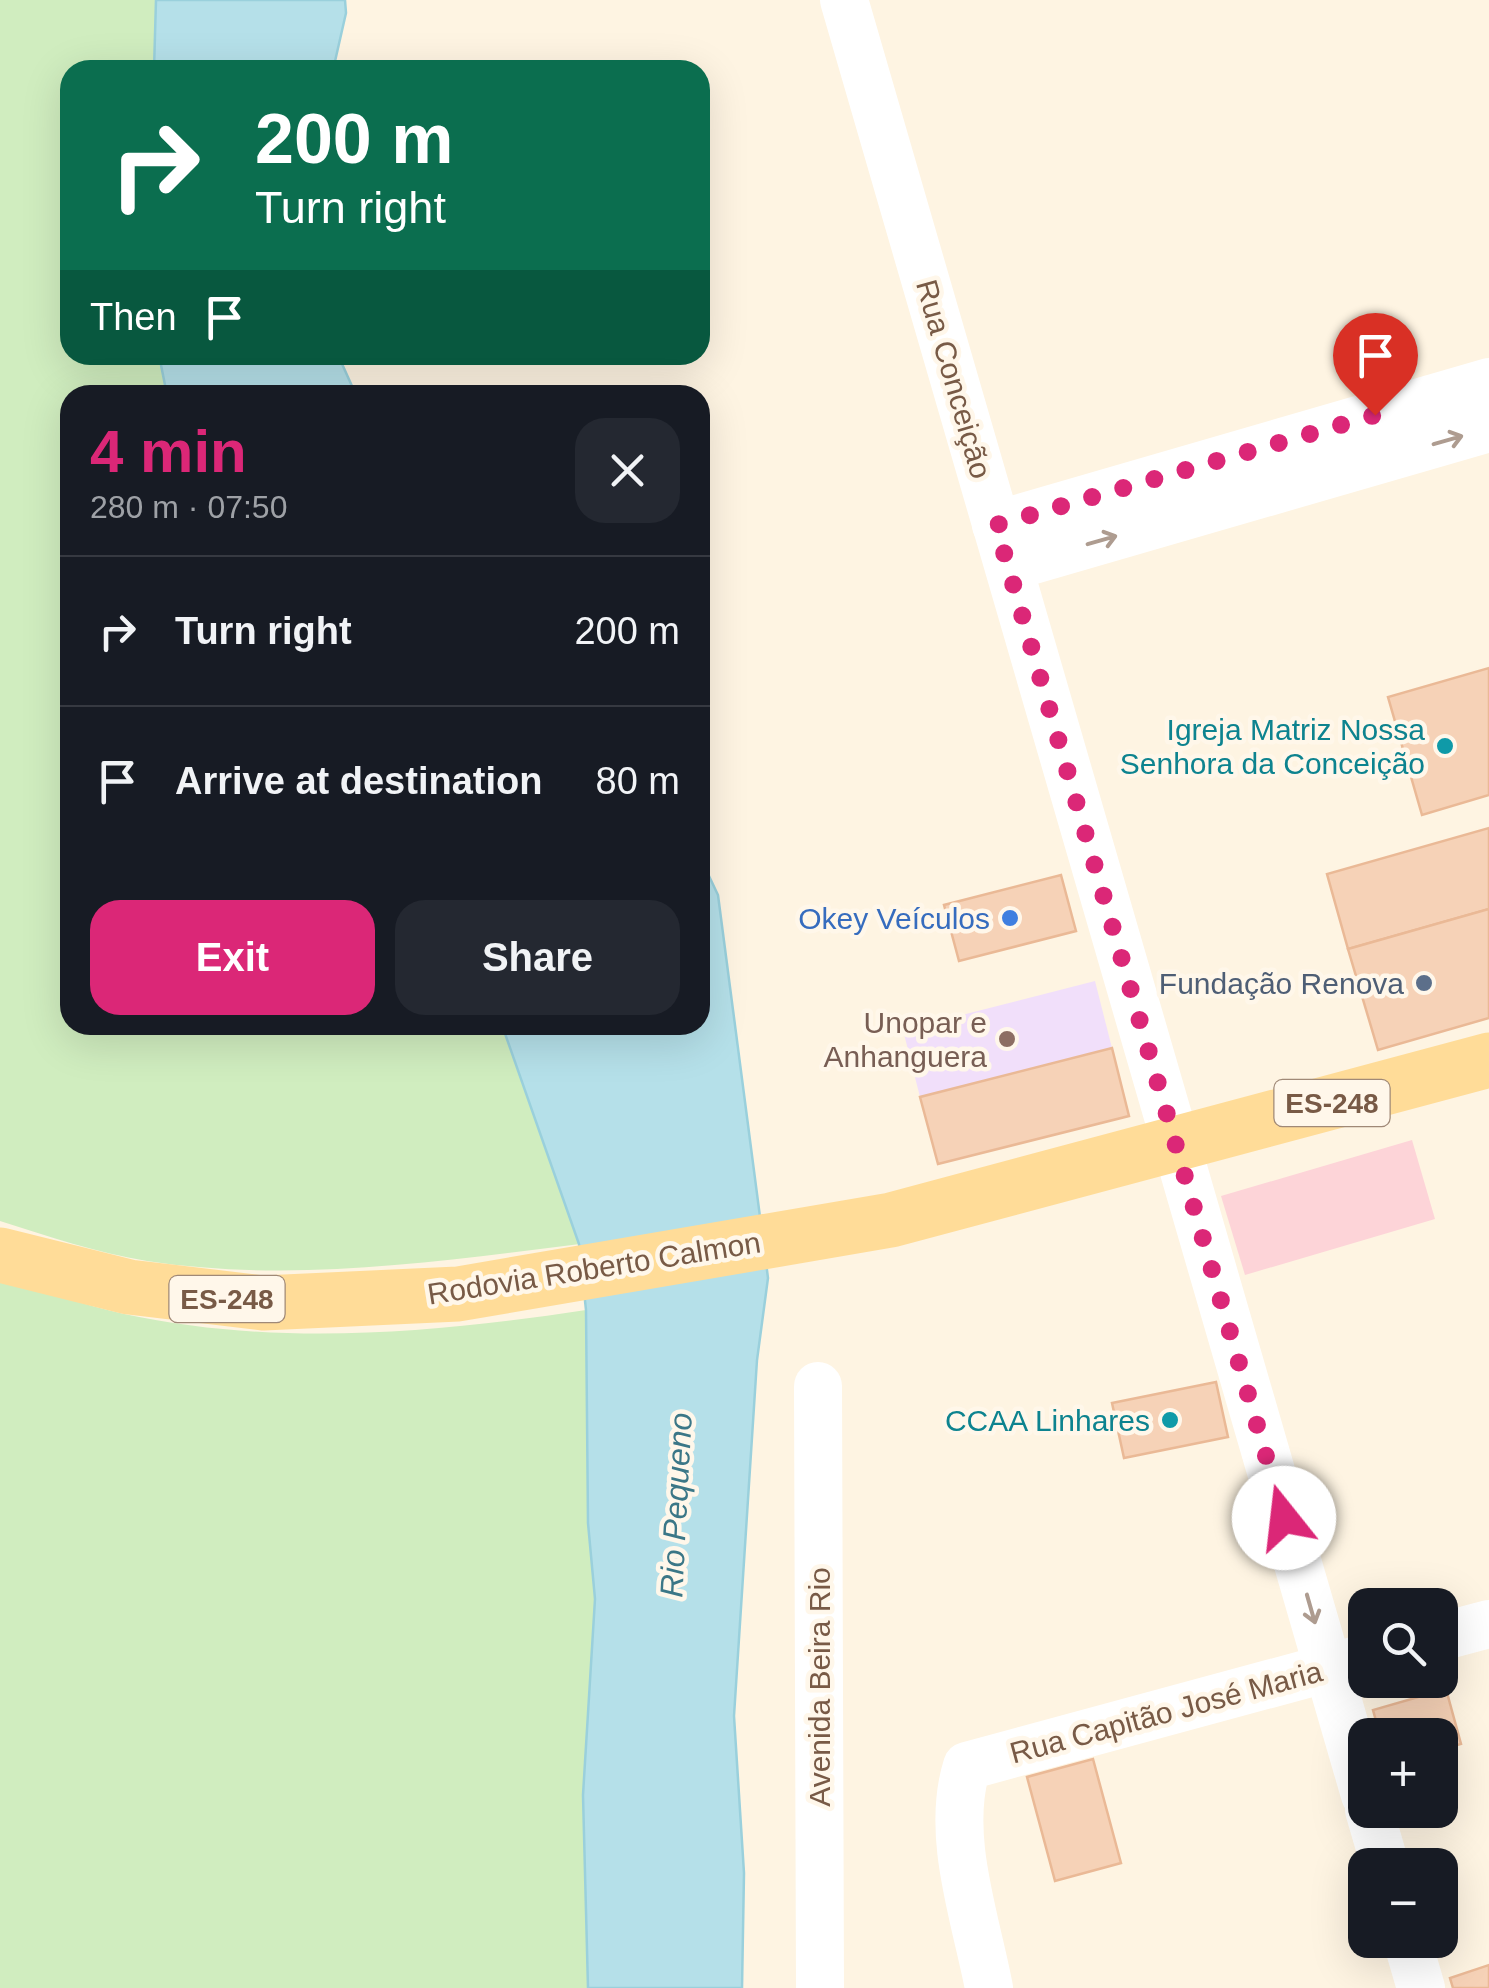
<!DOCTYPE html>
<html lang="en">
<head>
<meta charset="utf-8">
<style>
	body { margin:0; font-family:Helvetica,sans-serif; background:#242831; color:#f1f3f6; height:100vh; display:flex; flex-direction:column; font-size:38px; white-space:nowrap }
	* { box-sizing:border-box; margin:0 }
	p { font-size:32px; color:#9ea1a6 }
	.icon { flex:none; width:55px; height:55px; fill:none; stroke:currentColor; stroke-width:2; stroke-linecap:round; stroke-linejoin:round }
	.map { position:relative; flex:1; overflow:hidden }
	.drawer { position:absolute; left:60px; top:385px; width:650px; height:650px; display:flex; flex-direction:column; background:#171b24; border-radius:30px; box-shadow:0 10px 40px #0002 }
	.drawer>* { flex:none }
	.banner { position:absolute; left:60px; top:60px; width:650px; height:305px; border-radius:30px; box-shadow:0 10px 40px #0002; background:#0b6e4f; color:#fff; overflow:hidden }
	.buttons { position:absolute; left:1348px; top:1588px; display:grid; gap:20px }
	.buttons a { display:grid; place-items:center; width:110px; height:110px; border-radius:20px; background:#171b24; box-shadow:0 10px 40px #0002; font-size:50px }
	.pin { position:absolute; display:grid; place-items:center; width:85px; height:85px; color:#fff; margin:-102px -42px; border-radius:50% 50% 50% 0; rotate:-45deg; box-shadow:0 0 10px #0007 }
	.pin .icon { rotate:45deg }
	.me { position:absolute; width:110px; margin:-55px; rotate:344deg; stroke-linejoin:round; filter:drop-shadow(0 0 8px #0008) }
	.turn { display:flex; align-items:center; gap:35px; height:210px; padding:0 30px; font-size:45px }
	.turn .icon { width:130px; height:130px; stroke-width:2.5 }
	.turn b { display:block; font-size:70px; line-height:85px }
	.then { display:flex; align-items:center; height:95px; padding:0 30px; background:#0003; gap:20px; font-size:38px }
	.round { display:grid; place-items:center; flex:none; width:105px; height:105px; border-radius:30px; background:#242831 }
	.headline { display:flex; align-items:center; justify-content:space-between; height:170px; padding:0 30px }
	h1 { font-size:60px; font-weight:600; line-height:75px; color:#db2777 }
	.primary-button { display:flex; gap:20px; margin-top:auto; padding:20px 30px }
	.primary-button a { flex:1; height:115px; border-radius:30px; background:#db2777; color:#fff; font-size:40px; font-weight:600; line-height:115px; text-align:center }
	.primary-button a+a { background:#242831; color:#f1f3f6 }
	ul { padding:0; list-style:none }
	li { display:flex; align-items:center; gap:30px; height:150px; padding:0 30px; border-top:2px solid #363941 }
	li div { flex:1 }
	li b { display:block; font-size:38px }
	li em { font-style:normal }
	.map>svg:first-child { display:block }
</style>
</head>
<body>
<div class="map">
<svg width="1489" height="1988" viewBox="0 0 1489 1988">
	<rect width="100%" height="100%" fill="#fef4e2"/>
	<polygon fill="#f1dffa" points="1095,981 1112,1048 920,1097 903,1030"/>
	<polygon fill="#fdd4d8" points="1412,1140 1435,1219 1245,1275 1221,1196"/>
	<g fill="#d0edbf">
		<path d="M0,0H156L154,70H70V355H159L167,395H70V1025H502L580,1244C437,1262 290,1283 147,1261C97,1253 48,1236 0,1221Z"/>
		<path d="M0,1278C41,1290 83,1305 124,1314C278,1347 433,1333 586,1310L588,1523L595,1599L583,1795L588,1988H0Z"/>
	</g>
	<g fill="#b5e0e9" stroke="#9ad0dc" stroke-width="2.5">
		<polygon points="156,0 345,0 346,13 333,70 154,70"/>
		<polygon points="159,355 338,355 356,395 167,395"/>
		<polygon points="700,857 718,895 768,1278 757,1360 734,1716 744,1873 742,1988 588,1988 583,1795 595,1599 588,1523 586,1310 579,1244 502,1025 700,1025"/>
	</g>
	<g fill="#f6d2b7" stroke="#eab996" stroke-width="2.5">
		<polygon points="1489,668 1489,795 1422,815 1388,697"/>
		<polygon points="1489,828 1489,909 1348,949 1327,874"/>
		<polygon points="1061,875 1076,931 959,961 944,905"/>
		<polygon points="1489,909 1489,1018 1378,1050 1348,949"/>
		<polygon points="1112,1048 1129,1116 938,1164 920,1097"/>
		<polygon points="1216,1382 1228,1437 1124,1458 1112,1403"/>
		<polygon points="1446,1689 1461,1744 1440,1750 1440,1735 1380,1735 1373,1710"/>
		<polygon points="1093,1759 1121,1863 1055,1881 1027,1777"/>
		<polygon points="1489,1965 1489,1988 1453,1988 1450,1978"/>
	</g>
	<g fill="none" stroke-linecap="round" stroke-linejoin="round">
		<g stroke="#fff" stroke-width="48">
			<polyline points="844,0 1365,1795"/>
			<polyline points="996,525 1489,382"/>
			<polyline points="1009,567 1489,428"/>
			<polyline points="818,1386 820,1988"/>
			<polyline points="1440,1637 1489,1624"/>
			<polyline points="1369,1810 1385,1865"/>
			<polyline points="1407,1940 1421,1988"/>
			<path d="M989,1988C976,1919 945,1835 967,1766L1365,1658"/>
		</g>
		<polyline stroke="#ffdc98" stroke-width="55" points="0,1255 129,1287 263,1303 458,1294 891,1220 1489,1060"/>
	</g>
	<defs><path id="oneway-shaft" d="M-6 0H5M1.5-3L5.5 0L1.5 3" fill="none" stroke-width="1.6" stroke-linecap="round" stroke-linejoin="round" transform="scale(2.5)"/></defs>
	<g stroke="#ae9c90">
		<use href="#oneway-shaft" transform="translate(1448 440) rotate(-16)"/>
		<use href="#oneway-shaft" transform="translate(1102 540) rotate(-16)"/>
		<use href="#oneway-shaft" transform="translate(1311 1609) rotate(74)"/>
	</g>
	<g fill="none" stroke-linecap="round" stroke-linejoin="round">
		<polyline stroke="#db2777" stroke-width="18" stroke-dasharray="0 32.4" points="1284,1518 996,525 1375,415"/>
	</g>
	<g fill="#0f9aa8" stroke="#fff7ea" stroke-width="4">
		<circle cx="1445" cy="746" r="10"/>
		<circle cx="1170" cy="1420" r="10"/>
	</g>
	<circle fill="#3f7fe0" stroke="#fff7ea" stroke-width="4" cx="1010" cy="918" r="10"/>
	<circle fill="#5c6f8a" stroke="#fff7ea" stroke-width="4" cx="1424" cy="983" r="10"/>
	<circle fill="#8d6e63" stroke="#fff7ea" stroke-width="4" cx="1007" cy="1039" r="10"/>
	<g text-anchor="middle" dominant-baseline="central" stroke-width="9" stroke-linejoin="round" paint-order="stroke">
		<g fill="#fff7ea" stroke="#a08977" stroke-width="2.5">
			<rect x="1274.5" y="1080" width="115" height="46" rx="8"/>
			<rect x="169.5" y="1276" width="115" height="46" rx="8"/>
		</g>
		<g font-size="28" font-weight="bold" fill="#785a46">
			<text x="1332" y="1103">ES-248</text>
			<text x="227" y="1299">ES-248</text>
		</g>
		<g font-size="30" fill="#785a46" stroke="#fff7ea">
			<text transform="translate(954 379) rotate(74)">Rua Conceição</text>
			<text transform="translate(594 1268) rotate(-9)">Rodovia Roberto Calmon</text>
			<text transform="translate(819 1687) rotate(-90)">Avenida Beira Rio</text>
			<text transform="translate(1166 1712) rotate(-15)">Rua Capitão José Maria</text>
		</g>
		<g font-size="30" fill="#0d838f" stroke="#fff7ea" text-anchor="end">
			<text x="1425" y="729">Igreja Matriz Nossa<tspan x="1425" dy="34">Senhora da Conceição</tspan></text>
			<text x="1150" y="1420">CCAA Linhares</text>
		</g>
		<g font-size="30" fill="#366cbe" stroke="#fff7ea" text-anchor="end">
			<text x="990" y="918">Okey Veículos</text>
		</g>
		<g font-size="30" fill="#4e5e75" stroke="#fff7ea" text-anchor="end">
			<text x="1404" y="983">Fundação Renova</text>
		</g>
		<g font-size="30" fill="#785e54" stroke="#fff7ea" text-anchor="end">
			<text x="987" y="1022">Unopar e<tspan x="987" dy="34">Anhanguera</tspan></text>
		</g>
		<g font-size="32" font-style="italic" fill="#3b7787" stroke="#fff7ea">
			<text transform="translate(676 1505) rotate(-87)">Rio Pequeno</text>
		</g>
	</g>
</svg>
<div class="buttons">
<a><svg class="icon" aria-label="search" viewBox="0 0 24 24"><circle cx="10" cy="10" r="6"/><path d="M15 15l6 6"/></svg></a>
<a>+</a>
<a>−</a>
</div>
<div class="pin" style="left:1375px;top:415px;background:#d93025"><svg class="icon" aria-label="arrive" viewBox="0 0 24 24"><path d="M6 21V4h12l-3 4 3 4H6"/></svg></div>
<svg class="me" style="left:1284px;top:1518px" viewBox="-20 -20 40 40"><circle r="19" fill="#fff"/><path d="M0-13L10 11 0 6-10 11z" fill="#db2777"/></svg>
<div class="banner">
<div class="turn"><svg class="icon" aria-label="right" viewBox="0 0 24 24"><path d="M7 20v-9h11M14 6l5 5-5 5"/></svg><div><b>200 m</b>Turn right</div></div>
<div class="then">Then<svg class="icon" aria-label="arrive" viewBox="0 0 24 24"><path d="M6 21V4h12l-3 4 3 4H6"/></svg></div>
</div>
<section class="drawer">
<div class="headline"><div><h1>4 min</h1><p>280 m · 07:50</p></div><a class="round"><svg class="icon" aria-label="close" viewBox="0 0 24 24"><path d="M6 6l12 12M18 6L6 18"/></svg></a></div>
<ul>
<li><svg class="icon" aria-label="right" viewBox="0 0 24 24"><path d="M7 20v-9h11M14 6l5 5-5 5"/></svg><div><b>Turn right</b></div><em>200 m</em></li>
<li><svg class="icon" aria-label="arrive" viewBox="0 0 24 24"><path d="M6 21V4h12l-3 4 3 4H6"/></svg><div><b>Arrive at destination</b></div><em>80 m</em></li>
</ul>
<div class="primary-button"><a>Exit</a><a>Share</a></div>
</section>
</div>
</body>
</html>
